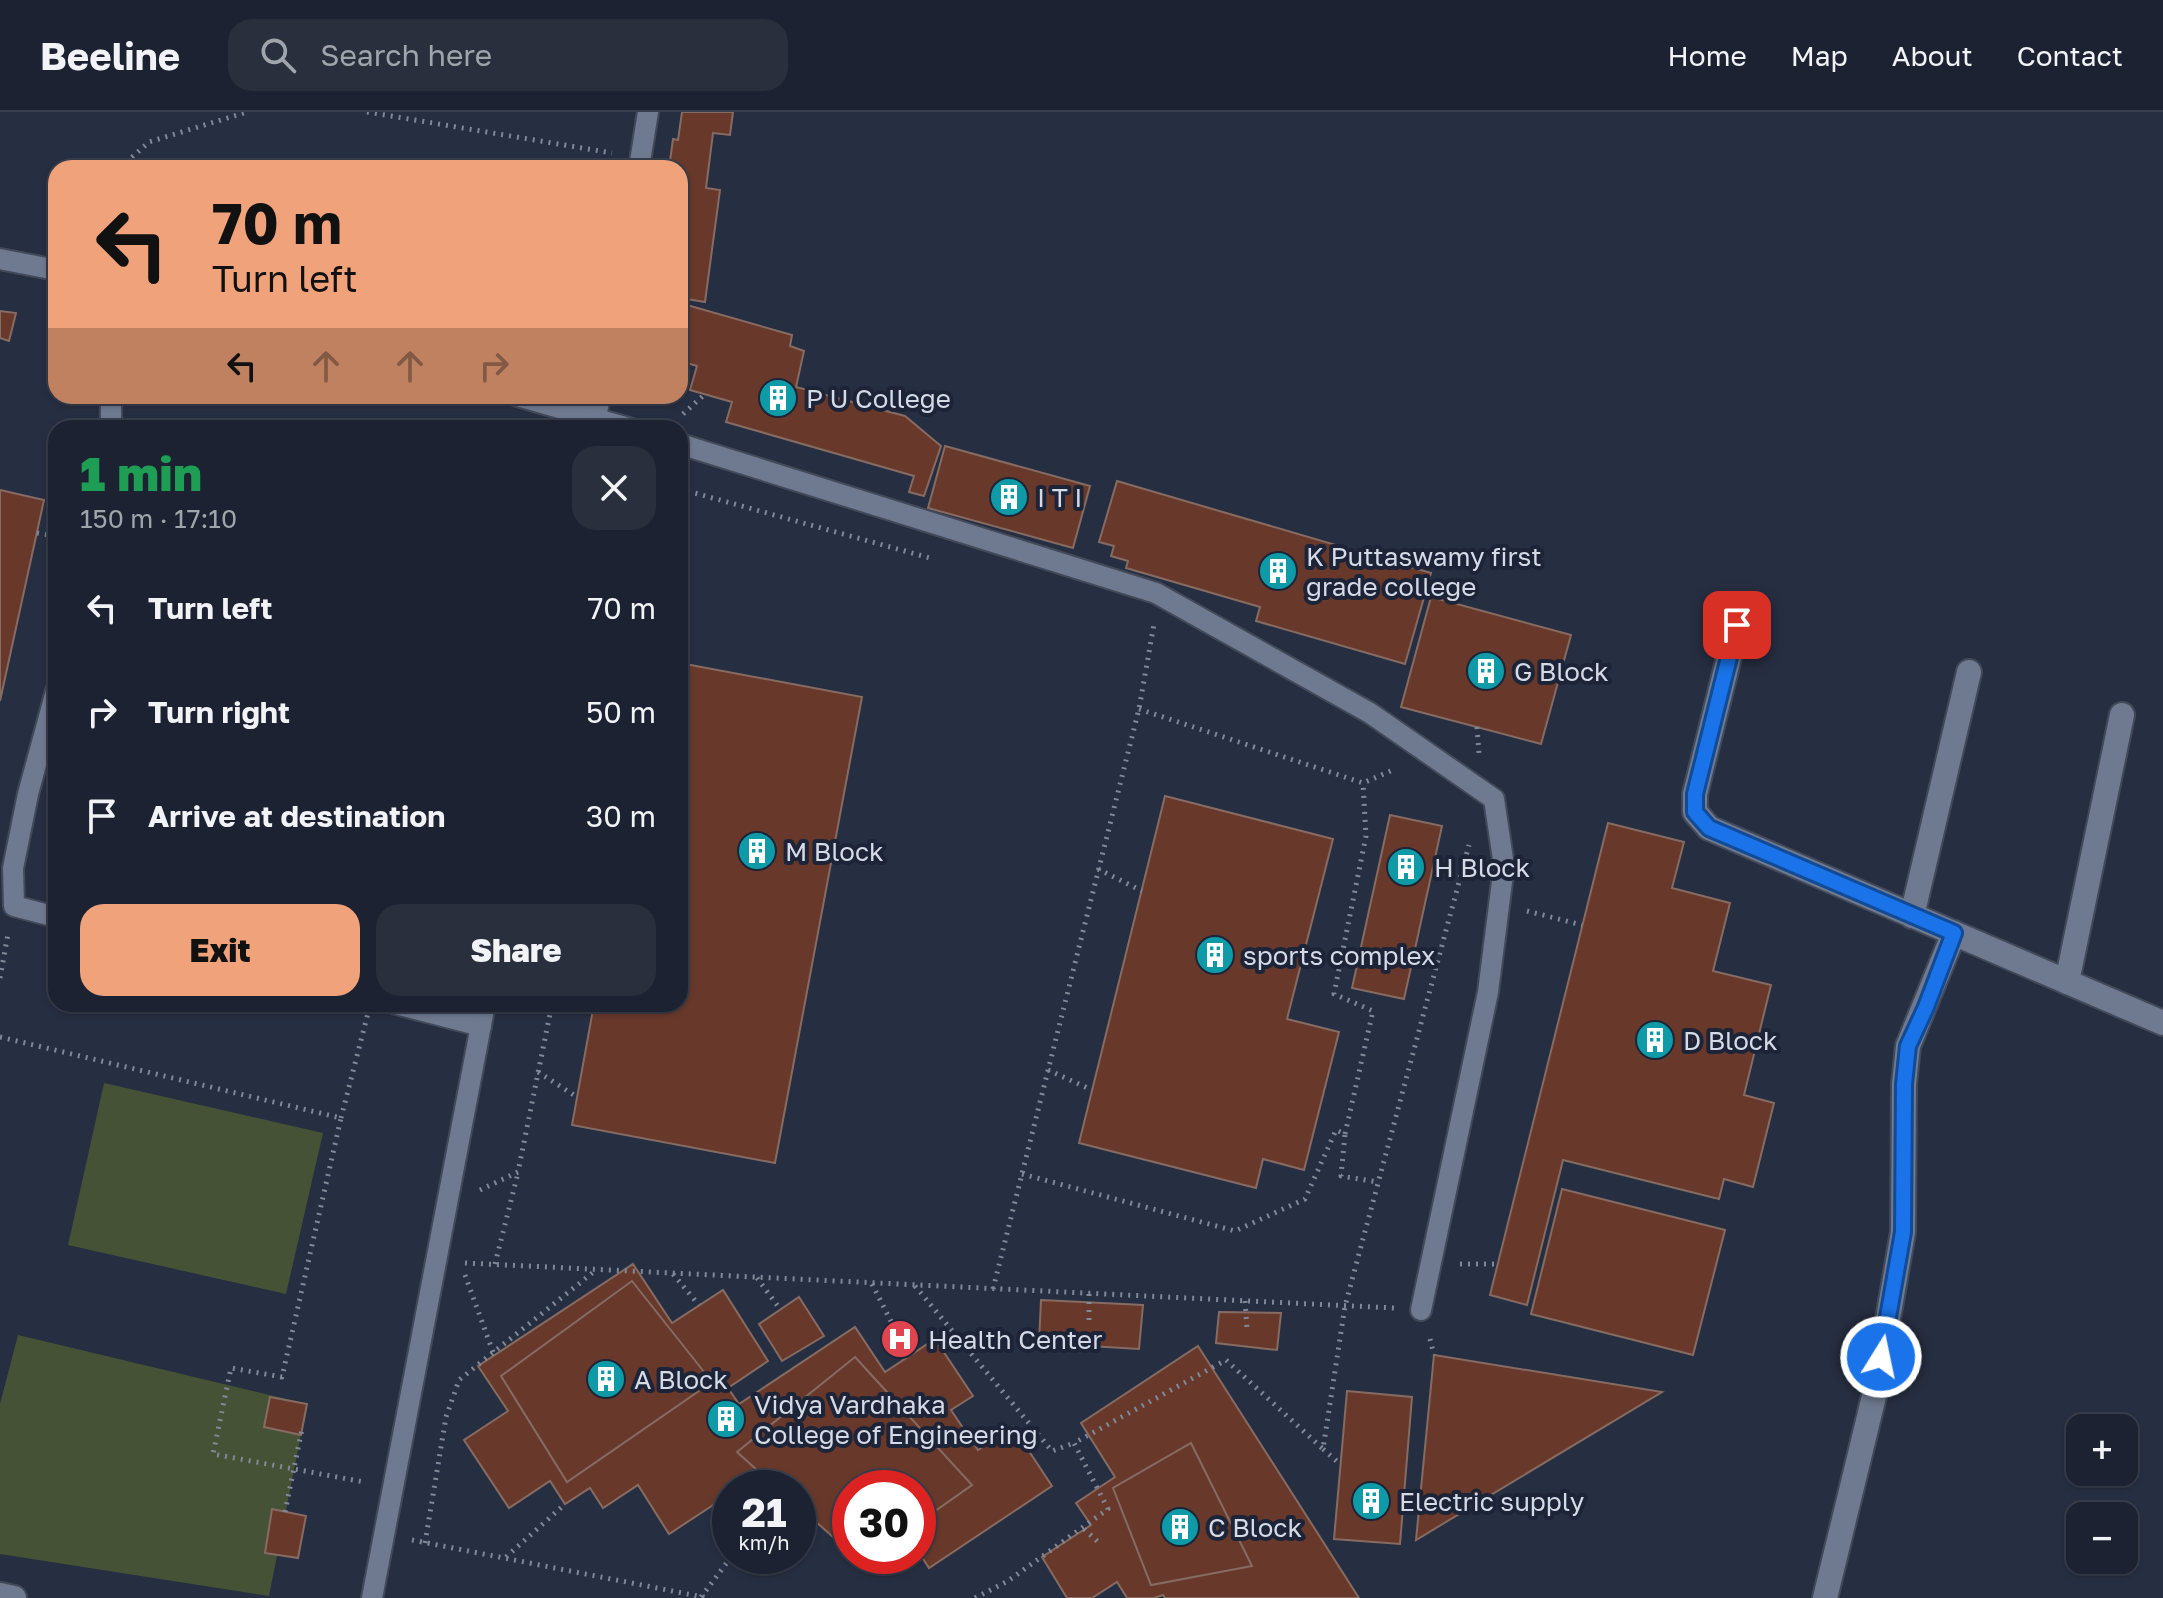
<!DOCTYPE html>
<html lang="en">
<head>
<meta charset="utf-8">
<style>
	body { margin:0; font-family:"Golos Text",sans-serif; background:#292f3d; color:#f1f3f6; height:100vh; display:flex; flex-direction:column; font-size:30px; white-space:nowrap }
	* { box-sizing:border-box; margin:0 }
	p { font-size:26px; color:#a0a4ab }
	.icon { flex:none; width:44px; height:44px; fill:none; stroke:currentColor; stroke-width:2; stroke-linecap:round; stroke-linejoin:round }
	.map { position:relative; flex:1; overflow:hidden }
	.details { position:absolute; left:48px; top:308px; width:640px; height:592px; display:flex; flex-direction:column; background:#1c2231; border-radius:24px; box-shadow:0 2px 6px #0004,0 0 0 2px #3a3f4d }
	.details>* { flex:none }
	.banner { position:absolute; left:48px; top:48px; width:640px; height:244px; border-radius:24px; box-shadow:0 2px 6px #0004,0 0 0 2px #3a3f4d; background:#f0a27a; color:#111; overflow:hidden }
	.controls { position:absolute; left:2066px; top:1302px; display:grid; gap:16px }
	.controls a { display:grid; place-items:center; width:72px; height:72px; border-radius:16px; background:#1c2231; box-shadow:0 2px 6px #0004,0 0 0 2px #3a3f4d; font-size:40px }
	.speed { position:absolute; left:712px; top:1358px; display:flex; gap:16px; font-size:40px; font-weight:700; text-align:center }
	.speed>* { display:grid; place-content:center; width:104px; height:104px; border-radius:50%; background:#1c2231; box-shadow:0 2px 6px #0004,0 0 0 2px #3a3f4d; line-height:1 }
	.speed small { font-size:20px; font-weight:400 }
	.speed .limit { border:12px solid #d22; background:#fff; color:#111 }
	.pin { position:absolute; display:grid; place-items:center; width:68px; height:68px; color:#fff; margin:-34px; border-radius:16px; box-shadow:0 4px 12px #0006 }
	.me { position:absolute; width:88px; margin:-44px; rotate:10deg; stroke-linejoin:round; filter:drop-shadow(0 0 6px #0008) }
	.turn { display:flex; align-items:center; gap:28px; height:168px; padding:0 32px; font-size:36px }
	.turn .icon { width:104px; height:104px; stroke-width:2.5 }
	.turn b { display:block; font-size:56px; line-height:68px }
	.lanes { display:flex; align-items:center; height:76px; padding:0 32px; background:#0003; justify-content:center; gap:40px; direction:ltr }
	.lanes .off { opacity:.35 }
	.round { display:grid; place-items:center; flex:none; width:84px; height:84px; border-radius:24px; background:#292f3d }
	.summary { display:flex; align-items:center; justify-content:space-between; height:136px; padding:0 32px }
	h1 { font-size:48px; font-weight:800; line-height:60px; color:#1e9e55 }
	.button { display:flex; gap:16px; margin-top:auto; padding:16px 32px }
	.button a { flex:1; height:92px; border-radius:24px; background:#f0a27a; color:#111; font-size:32px; font-weight:800; line-height:92px; text-align:center }
	.button a+a { background:#292f3d; color:#f1f3f6 }
	ul { padding:0; list-style:none }
	li { display:flex; align-items:center; gap:24px; height:104px; padding:0 32px }
	li div { flex:1 }
	li b { display:block; font-size:30px }
	li em { font-style:normal }
	header { display:flex; align-items:center; gap:48px; box-sizing:border-box; height:112px; padding:0 40px; background:#1c2231; border-bottom:2px solid #3a3f4d }
	header strong { font-size:38px }
	nav { display:flex; gap:44px; margin-inline-start:auto; font-size:28px }
	.search { width:560px; height:72px; background:#292f3d; display:flex; align-items:center; gap:20px; box-sizing:border-box; padding:0 28px; border-radius:24px; color:#a0a4ab; font-size:30px }
	.map>svg:first-child { display:block }
</style>
</head>
<body>
<header>
<strong>Beeline</strong>
<div class="search"><svg class="icon" aria-label="search" viewBox="0 0 24 24"><circle cx="10" cy="10" r="6"/><path d="M15 15l6 6"/></svg>Search here</div>
<nav><a>Home</a><a>Map</a><a>About</a><a>Contact</a></nav>
</header>
<div class="map">
<svg width="2163" height="1486" viewBox="0 0 2163 1486">
	<rect width="100%" height="100%" fill="#262e41"/>
	<g fill="#465236">
		<polygon points="104,971 323,1021 286,1182 68,1133"/>
		<polygon points="18,1223 307,1292 269,1484 0,1442 0,1292"/>
	</g>
	<g fill="#68392b" stroke="#866b63" stroke-width="2">
		<polygon points="682,0 733,0 730,23 713,21 706,76 720,78 705,190 680,186 680,56 669,56 673,27 678,28"/>
		<polygon points="680,191 792,223 790,234 804,239 796,275 905,304 941,334 924,384 909,380 914,364 726,310 732,290 690,278 697,254 680,249"/>
		<polygon points="0,199 16,201 9,229 0,226"/>
		<polygon points="945,334 1090,374 1073,436 928,396"/>
		<polygon points="1117,369 1431,461 1405,552 1256,509 1260,495 1126,456 1128,449 1111,444 1114,434 1099,430"/>
		<polygon points="0,378 44,388 0,589"/>
		<polygon points="1431,485 1571,523 1541,632 1401,595"/>
		<polygon points="680,551 862,585 775,1051 572,1013 594,892 680,892"/>
		<polygon points="1165,684 1333,727 1287,907 1339,920 1304,1058 1263,1047 1256,1076 1079,1031"/>
		<polygon points="1390,703 1442,714 1404,887 1352,876"/>
		<polygon points="1608,711 1684,730 1672,776 1730,791 1713,859 1771,873 1744,983 1774,991 1753,1075 1724,1067 1719,1087 1563,1048 1527,1193 1490,1183"/>
		<polygon points="1562,1077 1725,1118 1693,1243 1531,1202"/>
		<polygon points="633,1152 672,1211 723,1178 768,1249 728,1276 739,1292 855,1215 885,1260 935,1227 973,1284 951,1298 978,1338 1013,1315 1052,1374 929,1456 918,1439 918,1376 850,1376 850,1410 831,1422 815,1399 798,1410 798,1376 730,1376 730,1382 669,1422 638,1373 603,1396 590,1376 565,1392 550,1369 509,1396 464,1328 508,1299 478,1254"/>
		<polygon points="632,1169 712,1270 567,1370 501,1264"/>
		<polygon points="799,1185 824,1224 782,1249 759,1212"/>
		<polygon points="1041,1188 1143,1193 1139,1237 1039,1231"/>
		<polygon points="1219,1200 1281,1201 1277,1238 1216,1231"/>
		<polygon points="1198,1234 1359,1486 1165,1486 1163,1483 1154,1486 1127,1486 1117,1470 1092,1486 1067,1486 1042,1445 1091,1413 1076,1391 1115,1365 1081,1311"/>
		<polygon points="1434,1243 1662,1280 1416,1428"/>
		<polygon points="855,1245 972,1373 918,1411 918,1376 850,1376 850,1440 798,1394 798,1376 777,1376 737,1340"/>
		<polygon points="1347,1279 1412,1285 1400,1432 1334,1427"/>
		<polygon points="270,1285 307,1292 301,1323 264,1315"/>
		<polygon points="1191,1331 1252,1454 1151,1473 1113,1376"/>
		<polygon points="272,1397 306,1404 298,1446 265,1441"/>
	</g>
	<g fill="none" stroke-linecap="round" stroke-linejoin="round">
		<defs>
			<g id="lane">
				<polyline points="639,56 648,0"/>
				<polyline points="0,147 56,158"/>
				<polyline points="111,284 111,316"/>
				<polyline points="517,284 629,316"/>
				<polyline points="594,316 600,284"/>
				<polyline points="680,332 1156,481 1370,601 1494,687 1504,754 1488,880 1421,1198"/>
				<polyline points="56,579 28,682 13,756 14,794 56,805"/>
				<polyline points="396,892 481,914"/>
				<polyline points="372,1486 485,892"/>
			</g>
			<g id="street">
				<polyline points="1737,513 1695,682 1695,700 1709,716 2163,911"/>
				<polyline points="1912,804 1969,560"/>
				<polyline points="2067,870 2122,603"/>
				<polyline points="0,1483 14,1486"/>
				<polyline points="1825,1486 1876,1276 1903,1120 1904,972 1908,934 1954,821"/>
			</g>
		</defs>
		<use href="#lane" stroke="#424959" stroke-width="24"/>
		<use href="#street" stroke="#424959" stroke-width="28"/>
		<g stroke="#818897" stroke-width="5" stroke-dasharray="2 6" stroke-linecap="butt">
			<polyline points="367,0 612,41"/>
			<polyline points="120,56 149,30 247,0"/>
			<polyline points="683,302 705,282"/>
			<polyline points="680,377 930,446"/>
			<polyline points="37,421 56,424"/>
			<polyline points="1139,597 1363,671 1395,657"/>
			<polyline points="1477,615 1479,641"/>
			<polyline points="1098,757 1142,779"/>
			<polyline points="1527,799 1582,813"/>
			<polyline points="0,866 8,822"/>
			<polyline points="0,925 341,1006 282,1265 231,1256 213,1342 364,1370"/>
			<polyline points="1048,958 1092,978"/>
			<polyline points="538,960 577,985"/>
			<polyline points="341,1006 368,901"/>
			<polyline points="1345,1022 1373,899 1334,882 1366,724 1363,671"/>
			<polyline points="1022,1062 1235,1119 1305,1087 1336,1018 1345,1022 1341,1064 1378,1070"/>
			<polyline points="480,1078 518,1060 552,892"/>
			<polyline points="465,1151 1394,1196"/>
			<polyline points="495,1152 518,1061"/>
			<polyline points="1460,1152 1497,1152"/>
			<polyline points="673,1162 699,1193"/>
			<polyline points="465,1163 493,1240"/>
			<polyline points="757,1166 780,1197"/>
			<polyline points="872,1172 900,1227"/>
			<polyline points="915,1174 1052,1339 1074,1331"/>
			<polyline points="993,1177 1139,597 1154,512"/>
			<polyline points="1089,1182 1089,1211"/>
			<polyline points="1245,1189 1247,1217"/>
			<polyline points="1430,1227 1434,1243"/>
			<polyline points="1323,1337 1340,1352"/>
			<polyline points="285,1400 302,1317"/>
			<polyline points="1084,1417 1098,1430"/>
			<polyline points="412,1428 708,1486"/>
			<polyline points="425,1431 446,1305 459,1268 596,1158"/>
			<polyline points="506,1445 565,1392"/>
			<polyline points="701,1485 732,1444"/>
			<polyline points="975,1486 1008,1469 1108,1397 1074,1331 1226,1248 1323,1337 1345,1194 1469,733"/>
		</g>
		<use href="#lane" stroke="#6f798f" stroke-width="20"/>
		<use href="#street" stroke="#6f798f" stroke-width="24"/>
	</g>
	<g fill="none" stroke-linecap="round" stroke-linejoin="round">
		<defs>
			<polyline id="route" points="1737,513 1695,682 1695,700 1709,716 1954,821 1926,895 1908,934 1904,972 1903,1120 1881,1245"/>
		</defs>
		<use href="#route" stroke="#114b97" stroke-width="20"/>
		<use href="#route" stroke="#1a73e8" stroke-width="14"/>
	</g>
	<defs>
		<symbol id="building-disc" viewBox="-11 -11 22 22"><circle r="9.5" fill="#0f9aa8" stroke="#1d2437"/><path d="M-4-6H4V6H1V3H-1V6H-4ZM-2.5-4.3h1.7v1.8h-1.7ZM.8-4.3h1.7v1.8H.8ZM-2.5-1h1.7V.8h-1.7ZM.8-1h1.7V.8H.8Z" fill="#fff"/></symbol>
		<symbol id="hospital-disc" viewBox="-11 -11 22 22"><circle r="9.5" fill="#e0444e" stroke="#1d2437"/><path d="M-5-5h3v3.5h4V-5h3V5h-3V1.5h-4V5h-3Z" fill="#fff"/></symbol>
	</defs>
	<g fill-rule="evenodd">
		<use href="#building-disc" x="756" y="264" width="44" height="44"/>
		<use href="#building-disc" x="987" y="363" width="44" height="44"/>
		<use href="#building-disc" x="1256" y="437" width="44" height="44"/>
		<use href="#building-disc" x="1464" y="537" width="44" height="44"/>
		<use href="#building-disc" x="735" y="717" width="44" height="44"/>
		<use href="#building-disc" x="1384" y="733" width="44" height="44"/>
		<use href="#building-disc" x="1193" y="821" width="44" height="44"/>
		<use href="#building-disc" x="1633" y="906" width="44" height="44"/>
		<use href="#hospital-disc" x="878" y="1205" width="44" height="44"/>
		<use href="#building-disc" x="584" y="1245" width="44" height="44"/>
		<use href="#building-disc" x="704" y="1285" width="44" height="44"/>
		<use href="#building-disc" x="1349" y="1367" width="44" height="44"/>
		<use href="#building-disc" x="1158" y="1393" width="44" height="44"/>
	</g>
	<g text-anchor="middle" dominant-baseline="central" stroke-width="8" stroke-linejoin="round" paint-order="stroke">
		<g font-size="26" fill="#d4dae6" stroke="#1d2437" text-anchor="start">
			<text x="806" y="286">P U College</text>
			<text x="1037" y="385">I T I</text>
			<text x="1306" y="444">K Puttaswamy first<tspan x="1306" dy="30">grade college</tspan></text>
			<text x="1514" y="559">G Block</text>
			<text x="785" y="739">M Block</text>
			<text x="1434" y="755">H Block</text>
			<text x="1243" y="843">sports complex</text>
			<text x="1683" y="928">D Block</text>
			<text x="928" y="1227">Health Center</text>
			<text x="634" y="1267">A Block</text>
			<text x="754" y="1292">Vidya Vardhaka<tspan x="754" dy="30">College of Engineering</tspan></text>
			<text x="1399" y="1389">Electric supply</text>
			<text x="1208" y="1415">C Block</text>
		</g>
	</g>
</svg>
<div class="controls">
<a>+</a>
<a>−</a>
</div>
<div class="speed"><div>21<small>km/h</small></div><div class="limit">30</div></div>
<div class="pin" style="left:1737px;top:513px;background:#d93025"><svg class="icon" aria-label="arrive" viewBox="0 0 24 24"><path d="M6 21V4h12l-3 4 3 4H6"/></svg></div>
<svg class="me" style="left:1881px;top:1245px" viewBox="-20 -20 40 40"><circle r="17" fill="#1a73e8" stroke="#fff" stroke-width="3"/><path d="M0-11L8 9 0 5-8 9z" fill="#fff"/></svg>
<div class="banner">
<div class="turn"><svg class="icon" aria-label="left" viewBox="0 0 24 24"><path d="M17 20v-9H6M10 6l-5 5 5 5"/></svg><div><b>70 m</b>Turn left</div></div>
<div class="lanes"><svg class="icon" aria-label="left" viewBox="0 0 24 24"><path d="M17 20v-9H6M10 6l-5 5 5 5"/></svg><svg class="icon off" aria-label="ahead" viewBox="0 0 24 24"><path d="M12 20V5M6 11l6-6 6 6"/></svg><svg class="icon off" aria-label="ahead" viewBox="0 0 24 24"><path d="M12 20V5M6 11l6-6 6 6"/></svg><svg class="icon off" aria-label="right" viewBox="0 0 24 24"><path d="M7 20v-9h11M14 6l5 5-5 5"/></svg></div>
</div>
<section class="details">
<div class="summary"><div><h1>1 min</h1><p>150 m · 17:10</p></div><a class="round"><svg class="icon" aria-label="close" viewBox="0 0 24 24"><path d="M6 6l12 12M18 6L6 18"/></svg></a></div>
<ul>
<li><svg class="icon" aria-label="left" viewBox="0 0 24 24"><path d="M17 20v-9H6M10 6l-5 5 5 5"/></svg><div><b>Turn left</b></div><em>70 m</em></li>
<li><svg class="icon" aria-label="right" viewBox="0 0 24 24"><path d="M7 20v-9h11M14 6l5 5-5 5"/></svg><div><b>Turn right</b></div><em>50 m</em></li>
<li><svg class="icon" aria-label="arrive" viewBox="0 0 24 24"><path d="M6 21V4h12l-3 4 3 4H6"/></svg><div><b>Arrive at destination</b></div><em>30 m</em></li>
</ul>
<div class="button"><a>Exit</a><a>Share</a></div>
</section>
</div>
</body>
</html>
